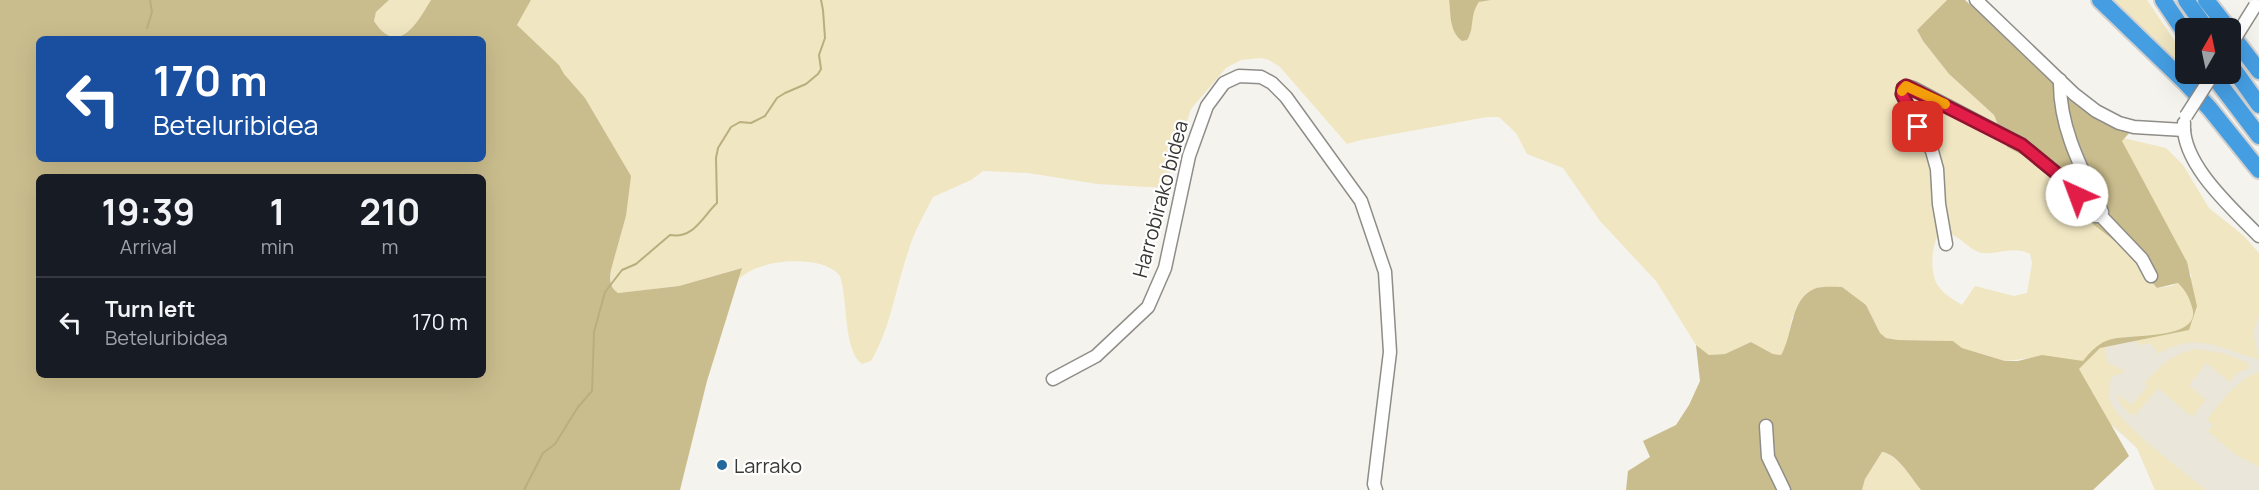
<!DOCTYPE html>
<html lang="en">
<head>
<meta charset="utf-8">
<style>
	body { margin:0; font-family:Manrope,sans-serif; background:#20242c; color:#f1f3f6; height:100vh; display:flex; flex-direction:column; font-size:22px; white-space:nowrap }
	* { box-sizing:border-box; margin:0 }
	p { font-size:20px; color:#9ea1a6 }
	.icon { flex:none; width:33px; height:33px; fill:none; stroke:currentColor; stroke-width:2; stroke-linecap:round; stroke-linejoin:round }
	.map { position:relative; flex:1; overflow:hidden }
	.panel { position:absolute; left:36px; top:174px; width:450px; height:204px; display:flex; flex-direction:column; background:#171b24; border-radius:9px; box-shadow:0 6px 24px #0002 }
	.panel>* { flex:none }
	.guide { position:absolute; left:36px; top:36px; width:450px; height:126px; border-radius:9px; box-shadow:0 6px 24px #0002; background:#1a4fa0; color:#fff; overflow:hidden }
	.needle { width:39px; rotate:9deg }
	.controls { position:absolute; left:2175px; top:18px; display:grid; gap:12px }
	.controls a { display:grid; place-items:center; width:66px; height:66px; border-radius:9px; background:#171b24; box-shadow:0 6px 24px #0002; font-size:30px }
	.pin { position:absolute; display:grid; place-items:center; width:51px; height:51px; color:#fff; margin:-26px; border-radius:12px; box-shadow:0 3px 9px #0006 }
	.me { position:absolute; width:66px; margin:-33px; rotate:317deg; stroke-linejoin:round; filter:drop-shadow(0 0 4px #0008) }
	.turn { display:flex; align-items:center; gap:21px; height:126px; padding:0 18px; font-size:27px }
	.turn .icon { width:78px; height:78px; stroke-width:2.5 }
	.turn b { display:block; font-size:42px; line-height:51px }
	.eta { display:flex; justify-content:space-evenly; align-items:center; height:102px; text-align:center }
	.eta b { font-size:36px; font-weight:700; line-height:42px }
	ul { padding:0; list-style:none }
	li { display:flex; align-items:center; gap:18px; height:90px; padding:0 18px; border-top:2px solid #363941 }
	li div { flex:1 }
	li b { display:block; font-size:22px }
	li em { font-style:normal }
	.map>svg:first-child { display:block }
</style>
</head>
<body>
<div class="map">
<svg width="2259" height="490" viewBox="0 0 2259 490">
	<rect width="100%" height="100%" fill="#f5f3ed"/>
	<polygon fill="#eae6d9" points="2259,253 2259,490 2155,490 2137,448 2097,412 2039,344"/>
	<g fill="#f0e6c2" fill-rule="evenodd">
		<path d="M389,0H431C417,23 398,58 374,21L376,12Z"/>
		<path d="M531,0H1449L1452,27L1470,36L1473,10L1479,2L1491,0H1947L1917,30L1923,41L1949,74L1994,115L2007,147L2043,166L2057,177L2081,215L2120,245L2157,288L2171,286L2178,283L2181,286L2192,276L2119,175L2115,136L2166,148L2183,165L2209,208L2244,236L2259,253V314L2253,333L2259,359C2220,350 2198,330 2158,354L2151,343L2140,345L2130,336L2105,342V355L2109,364L2126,371L2111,377C2110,385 2107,393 2110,401C2118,423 2184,472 2206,490H2155L2137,448L2119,431L2031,358L2005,361L1962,348L1953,341L1898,340L1886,338L1880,333L1866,305L1792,317L1787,345L1781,355L1773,354L1751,342L1725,354L1709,355L1696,345L1656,281L1600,221L1563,168L1527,154L1516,133L1499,117H1487L1361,140L1347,144L1280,67L1269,60L1261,58L1241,60L1226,68L1191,109L1165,188L1097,184L1028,173L983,171L971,180L933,197C924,215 913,233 908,252C896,287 890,330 871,361L862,364C843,351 848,298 840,276C826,257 780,259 760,267C752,269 746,274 739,278L741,268L679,286L618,293C611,287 609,280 611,270L626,216L559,65L517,25ZM1940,232C1958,231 1967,250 1982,253C1999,255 2013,245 2030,254L2032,263L2027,293L2014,296L1975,286L1962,305C1954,300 1945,295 1939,287C1929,275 1931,244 1940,232Z"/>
		<polygon points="2112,0 2147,0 2185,56 2185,72 2147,32"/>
		<path d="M2196,349L2223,353L2248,363L2249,368L2237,373L2230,382L2206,363L2189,385L2206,400L2192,417L2158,388L2135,415L2130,414L2120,403L2117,394L2132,405L2148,386L2145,383C2162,365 2171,354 2196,349Z"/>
		<path d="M2259,372V467L2235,454L2208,431L2213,425L2207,420C2221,402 2236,380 2259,372Z"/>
		<path d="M1881,452C1898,454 1911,478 1921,490H1862L1865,479Z"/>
	</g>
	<g fill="#cabd8d" fill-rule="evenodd">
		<path d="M0,0H389L376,12L374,21C398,58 417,23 431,0H531L517,25L559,65L564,74L585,98L631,176L626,216L611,270C609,280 610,287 618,293L679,286L742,268L707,381L680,490H0ZM39,39H483V159H39ZM39,177H483V375H39Z"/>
		<path d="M1449,0H1491L1479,2C1469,16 1475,29 1467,40L1462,41C1449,31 1451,15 1449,0Z"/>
		<path d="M1947,0H1965L2055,85L2095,118L2131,131L2122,141L2187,262L2197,306L2189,330L2100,348L2079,369L2129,456L2093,490H1921C1911,478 1898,454 1882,452L1865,479L1862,490H1626L1628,471L1650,457L1643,441L1676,425L1689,405L1700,381L1696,345L1709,355L1725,354L1751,342L1773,354L1781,355C1793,336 1790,299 1814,289C1821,286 1834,287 1842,287L1866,305L1880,333L1886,338L1898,340L1953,341L1962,348L2005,361H2018L2042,355L2083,361C2091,351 2099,342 2112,339C2131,334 2203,340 2192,307C2189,297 2186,291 2178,283L2157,288L2120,245L2081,215L2057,176L2043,166L2007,147L1994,115L1949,74L1923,41L1917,30Z"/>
	</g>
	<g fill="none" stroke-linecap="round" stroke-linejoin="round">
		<g stroke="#baad7e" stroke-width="2">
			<polyline points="147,28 152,12 150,0"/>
			<path d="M524,490L543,453L555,444L578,407L592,391L594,332L605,292L622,270L636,264L670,235C694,239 702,217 717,203L716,158L718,148L731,127L740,122L751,123L765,116L777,98L785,93L806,84L818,74L821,69L819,55L825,38L823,10L821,0"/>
		</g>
		<defs>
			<g id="minor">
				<polyline points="1976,0 2074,94 2096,111 2119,123 2134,127 2184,130"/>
				<path d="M2184,123C2181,164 2233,209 2259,236"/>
				<polyline points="2101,216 2142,259 2151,276"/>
				<path d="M1946,244L1939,204L1937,169L1932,151L1902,94L1903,88L1906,86L1913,88L2022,145L2061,177L2092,213L2096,216H2101L2102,212L2100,207C2080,166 2059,126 2060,80"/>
				<polyline points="1053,379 1096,356 1148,307 1165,268 1189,156 1207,106 1224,83 1239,76 1261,77 1272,83 1286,97 1361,201 1385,272 1390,352 1374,484 1376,490"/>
				<polyline points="1766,426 1768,457 1784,490"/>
			</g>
			<g id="highway">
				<polyline points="2100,0 2185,82 2210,109 2259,170"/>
				<polyline points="2163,0 2186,34"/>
				<polyline points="2186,0 2206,28"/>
				<polyline points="2206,0 2228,28"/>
				<polyline points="2230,33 2259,71"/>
				<polyline points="2230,64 2259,105"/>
				<polyline points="2212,74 2259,136"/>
			</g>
		</defs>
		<use href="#minor" stroke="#8f8d88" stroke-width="15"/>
		<use href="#highway" stroke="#cfcfcf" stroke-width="20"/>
		<use href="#minor" stroke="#fff" stroke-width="12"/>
		<use href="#highway" stroke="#459ee2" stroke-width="16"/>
		<defs>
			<g id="minor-bridge">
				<polyline points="2230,46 2255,6"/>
				<polyline points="2186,116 2213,74"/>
			</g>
		</defs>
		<use href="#minor-bridge" stroke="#8f8d88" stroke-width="15" stroke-linecap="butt"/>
		<use href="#minor-bridge" stroke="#fff" stroke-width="12"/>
	</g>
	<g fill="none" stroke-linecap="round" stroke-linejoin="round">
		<defs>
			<polyline id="route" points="1918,127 1902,94 1903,88 1906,86 2022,145 2061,177 2077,195"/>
		</defs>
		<use href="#route" stroke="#92132f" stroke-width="15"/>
		<use href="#route" stroke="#e11d48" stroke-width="10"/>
		<polyline stroke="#f59e0b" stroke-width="10" points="1902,91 1906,86 1945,104"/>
	</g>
	<circle fill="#22689c" stroke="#fff" stroke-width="2" cx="722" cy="465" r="6"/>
	<g text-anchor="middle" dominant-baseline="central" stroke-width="4.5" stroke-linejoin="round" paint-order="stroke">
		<g font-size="20" fill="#383835" stroke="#fff">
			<text transform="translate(1160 199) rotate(-75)">Harrobirako bidea</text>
		</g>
		<g font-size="20" fill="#383835" stroke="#fff" text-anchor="start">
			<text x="734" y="465">Larrako</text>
		</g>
	</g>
</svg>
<div class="controls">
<a><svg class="needle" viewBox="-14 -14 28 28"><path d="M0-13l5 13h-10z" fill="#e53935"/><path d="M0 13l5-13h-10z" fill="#9ea1a6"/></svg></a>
</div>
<div class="pin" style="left:1918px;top:127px;background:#d93025"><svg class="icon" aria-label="arrive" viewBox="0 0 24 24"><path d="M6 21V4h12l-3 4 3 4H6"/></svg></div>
<svg class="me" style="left:2077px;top:195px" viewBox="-20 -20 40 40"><circle r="19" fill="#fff"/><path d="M0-13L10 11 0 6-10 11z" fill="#e11d48"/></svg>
<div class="guide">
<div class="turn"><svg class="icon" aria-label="left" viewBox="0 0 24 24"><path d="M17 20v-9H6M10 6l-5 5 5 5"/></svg><div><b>170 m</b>Beteluribidea</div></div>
</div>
<section class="panel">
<div class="eta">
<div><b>19:39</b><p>Arrival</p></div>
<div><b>1</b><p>min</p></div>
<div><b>210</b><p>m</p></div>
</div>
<ul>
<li><svg class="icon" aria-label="left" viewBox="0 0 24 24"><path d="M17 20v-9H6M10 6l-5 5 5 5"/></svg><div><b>Turn left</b><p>Beteluribidea</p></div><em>170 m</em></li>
</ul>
</section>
</div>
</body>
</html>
